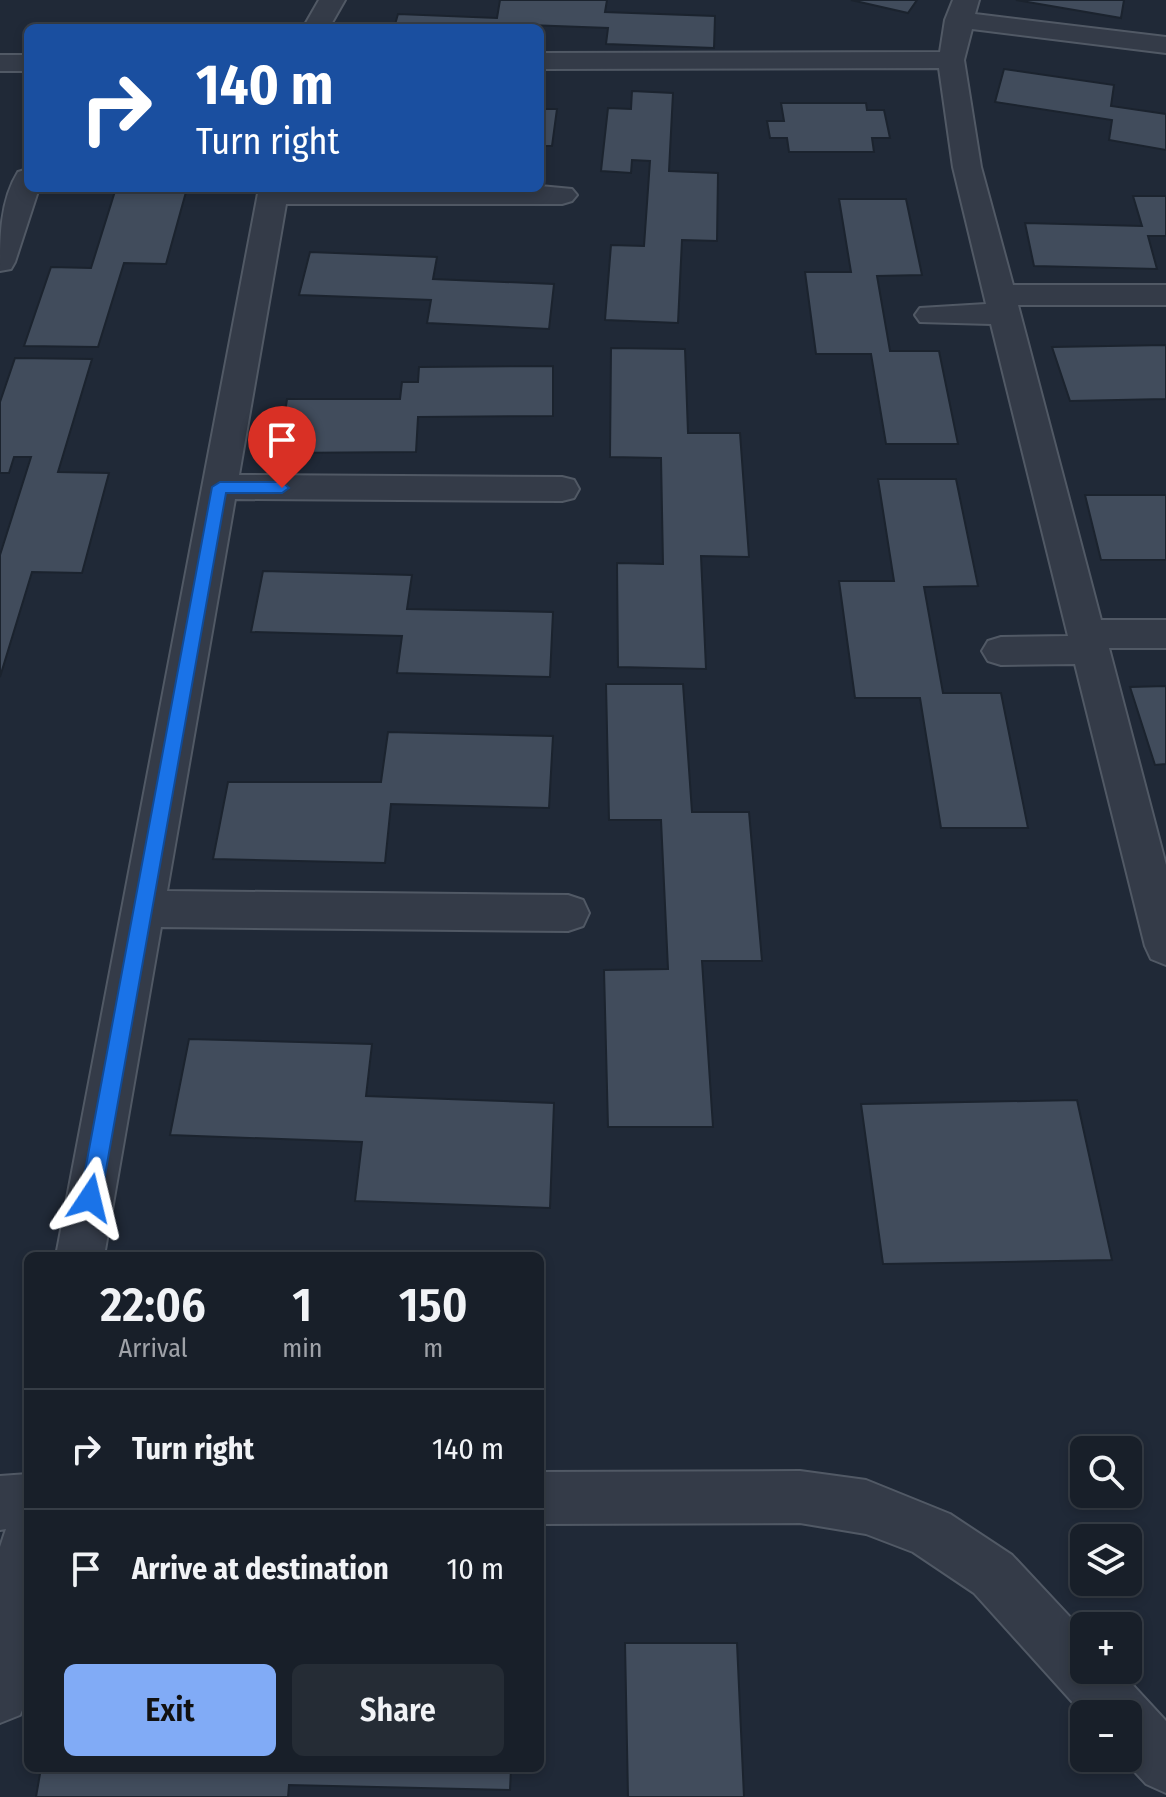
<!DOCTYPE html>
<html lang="en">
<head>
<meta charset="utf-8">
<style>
	body { margin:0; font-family:"Fira Sans Condensed",sans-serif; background:#252c35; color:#f1f3f6; height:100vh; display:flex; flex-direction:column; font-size:30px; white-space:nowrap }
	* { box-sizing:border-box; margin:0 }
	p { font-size:26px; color:#9fa2a8 }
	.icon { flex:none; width:44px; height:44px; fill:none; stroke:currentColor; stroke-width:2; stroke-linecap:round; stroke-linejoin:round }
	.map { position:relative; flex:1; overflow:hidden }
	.details { position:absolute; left:24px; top:1252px; width:520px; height:520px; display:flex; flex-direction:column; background:#181f29; border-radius:12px; box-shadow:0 4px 12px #0003,0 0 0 2px #363d46 }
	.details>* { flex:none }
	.top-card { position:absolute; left:24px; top:24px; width:520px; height:168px; border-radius:12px; box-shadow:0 4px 12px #0003,0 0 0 2px #363d46; background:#1a4fa0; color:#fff; overflow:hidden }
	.buttons { position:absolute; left:1070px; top:1436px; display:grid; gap:16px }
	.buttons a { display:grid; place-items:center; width:72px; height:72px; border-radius:12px; background:#181f29; box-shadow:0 4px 12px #0003,0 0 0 2px #363d46; font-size:40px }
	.pin { position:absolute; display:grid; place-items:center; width:68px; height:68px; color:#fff; margin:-82px -34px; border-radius:50% 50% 50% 0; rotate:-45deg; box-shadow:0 0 8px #0007 }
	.pin .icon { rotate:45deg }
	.me { position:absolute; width:88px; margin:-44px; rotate:10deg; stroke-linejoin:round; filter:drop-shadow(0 0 6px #0008) }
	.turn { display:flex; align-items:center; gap:28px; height:168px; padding:0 40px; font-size:36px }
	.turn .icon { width:104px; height:104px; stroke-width:2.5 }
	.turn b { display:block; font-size:56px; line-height:68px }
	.eta { display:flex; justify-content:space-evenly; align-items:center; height:136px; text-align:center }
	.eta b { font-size:48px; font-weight:600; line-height:56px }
	.action { display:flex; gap:16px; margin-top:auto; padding:16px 40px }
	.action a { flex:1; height:92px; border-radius:12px; background:#81abf6; color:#111; font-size:32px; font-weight:600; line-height:92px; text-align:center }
	.action a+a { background:#252c35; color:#f1f3f6 }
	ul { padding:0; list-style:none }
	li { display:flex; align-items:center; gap:24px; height:120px; padding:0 40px; border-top:2px solid #363d46 }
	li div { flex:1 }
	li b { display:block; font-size:30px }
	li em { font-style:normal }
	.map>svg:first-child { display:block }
</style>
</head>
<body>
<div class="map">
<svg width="1166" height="1797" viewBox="0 0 1166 1797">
	<rect width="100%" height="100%" fill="#202937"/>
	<g fill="#414c5c" stroke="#1b232e" stroke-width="2">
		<polygon points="500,0 607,0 605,12 715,16 714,48 606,44 608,28 503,24 502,28 394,28 398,14 497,18"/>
		<polygon points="851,0 917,0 908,13"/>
		<polygon points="1016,0 1124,0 1121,18"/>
		<polygon points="1004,69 1114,85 1111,106 1166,114 1166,150 1109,140 1112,120 995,102"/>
		<polygon points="632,91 673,93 669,171 718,173 717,241 682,240 678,323 605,320 611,245 644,246 650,161 632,160 631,173 601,171 608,108 631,109"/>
		<polygon points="781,103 866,103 867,110 884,110 890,138 872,138 874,152 789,152 787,138 770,138 767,121 784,121"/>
		<polygon points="540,109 557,109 552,146 540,146"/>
		<polygon points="116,188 186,192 166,264 124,263 98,347 24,346 51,267 91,268"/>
		<polygon points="1133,196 1166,196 1166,236 1148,236 1157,269 1034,266 1025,223 1142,226"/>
		<polygon points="839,199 906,199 922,275 877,276 890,351 939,351 958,444 886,444 871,354 816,354 805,272 851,272"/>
		<polygon points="310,252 437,257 433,279 554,284 549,329 427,323 431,300 299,295"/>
		<polygon points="1166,345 1166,399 1070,401 1052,347"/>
		<polygon points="611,348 685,349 688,433 740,433 749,557 701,556 706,669 618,667 617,563 663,564 661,458 610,457"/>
		<polygon points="15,358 92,359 58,472 109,473 82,573 32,572 0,677 0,555 31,457 14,457 9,473 0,473 0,402"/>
		<polygon points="553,366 553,416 418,417 416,452 279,453 287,399 400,399 402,382 418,382 419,367"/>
		<polygon points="878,479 956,479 978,586 924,587 943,693 1001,693 1028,828 941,828 920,698 855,698 839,581 894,581"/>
		<polygon points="1085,495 1166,495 1166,560 1101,560"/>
		<polygon points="263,571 412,575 407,609 553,612 550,677 397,673 402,636 251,632"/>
		<polygon points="606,684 683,684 692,812 749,812 762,961 702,961 713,1127 608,1127 604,970 668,969 661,820 609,820"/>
		<polygon points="1166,686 1166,764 1155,765 1130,687"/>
		<polygon points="388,732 553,736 549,808 391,804 385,863 213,859 228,782 381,782"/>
		<polygon points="189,1039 372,1044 366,1096 554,1103 550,1208 355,1201 362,1142 170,1135"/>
		<polygon points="1077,1100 1112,1260 883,1264 861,1104"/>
		<polygon points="625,1643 737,1643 744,1797 628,1797"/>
		<polygon points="41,1768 511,1768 510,1790 289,1785 288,1797 36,1797"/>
	</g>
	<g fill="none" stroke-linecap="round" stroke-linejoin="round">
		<defs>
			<g id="minor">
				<polygon points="319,0 345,0 329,28 303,28"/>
				<polygon points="953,0 979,0 975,14 1166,37 1166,53 972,29 964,60 981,167 1013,285 1166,285 1166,305 1018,305 1101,620 1166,620 1166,648 1109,648 1166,865 1166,965 1151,959 1145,946 1075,664 1001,665 988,661 982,651 988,641 1001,637 1068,636 991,324 920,322 915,315 920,308 986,304 953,167 939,68 540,69 540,53 940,52 945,20"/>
				<rect x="0" y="55" width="28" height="16"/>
				<path d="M28,169V188H39L15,262L11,269L0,271C0,238 0,201 18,172Z"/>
				<polygon points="540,186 572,189 577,195 572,201 562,204 286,204 239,475 562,477 574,480 579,489 574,498 562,501 235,499 167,891 568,895 583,900 589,913 583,926 568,931 161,927 104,1256 56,1256 259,188"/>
				<polygon points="800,1471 866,1480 950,1514 1012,1555 1084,1632 1084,1670 1119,1670 1166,1721 1166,1793 1146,1784 1122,1758 1128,1758 1128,1714 1084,1715 974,1593 913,1552 866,1534 800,1523 540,1524 540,1472"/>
				<polygon points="28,1474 28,1696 20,1715 0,1723 0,1547 6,1529 0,1530 0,1476"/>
			</g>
		</defs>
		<use href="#minor" stroke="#515965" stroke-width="4"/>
		<use href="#minor" fill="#343b48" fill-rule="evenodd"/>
	</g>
	<polygon fill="#1a73e8" stroke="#114b97" stroke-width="2" points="220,482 282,482 289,488 282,493 226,493 101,1198 98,1205 90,1208 83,1205 80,1198 212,487"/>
</svg>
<div class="buttons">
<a><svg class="icon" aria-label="search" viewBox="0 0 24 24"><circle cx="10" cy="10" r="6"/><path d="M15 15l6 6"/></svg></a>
<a><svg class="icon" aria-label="layers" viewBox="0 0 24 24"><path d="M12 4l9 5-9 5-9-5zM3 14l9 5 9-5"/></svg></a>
<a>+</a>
<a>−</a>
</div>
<div class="pin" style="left:282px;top:488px;background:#d93025"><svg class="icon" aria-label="arrive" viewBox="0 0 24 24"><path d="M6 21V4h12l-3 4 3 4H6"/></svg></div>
<svg class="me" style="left:90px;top:1198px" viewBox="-20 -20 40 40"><path d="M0-17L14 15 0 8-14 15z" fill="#1a73e8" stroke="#fff" stroke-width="4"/></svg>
<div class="top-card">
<div class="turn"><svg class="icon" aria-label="right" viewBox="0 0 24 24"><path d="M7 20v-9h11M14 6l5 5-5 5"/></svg><div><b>140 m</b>Turn right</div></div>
</div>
<section class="details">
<div class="eta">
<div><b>22:06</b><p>Arrival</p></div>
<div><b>1</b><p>min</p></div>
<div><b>150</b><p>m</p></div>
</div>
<ul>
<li><svg class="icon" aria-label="right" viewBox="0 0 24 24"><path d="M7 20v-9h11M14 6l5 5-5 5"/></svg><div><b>Turn right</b></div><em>140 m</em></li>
<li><svg class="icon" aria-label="arrive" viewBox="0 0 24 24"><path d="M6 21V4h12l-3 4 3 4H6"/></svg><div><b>Arrive at destination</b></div><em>10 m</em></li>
</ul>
<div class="action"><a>Exit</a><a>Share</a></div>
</section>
</div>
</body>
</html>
